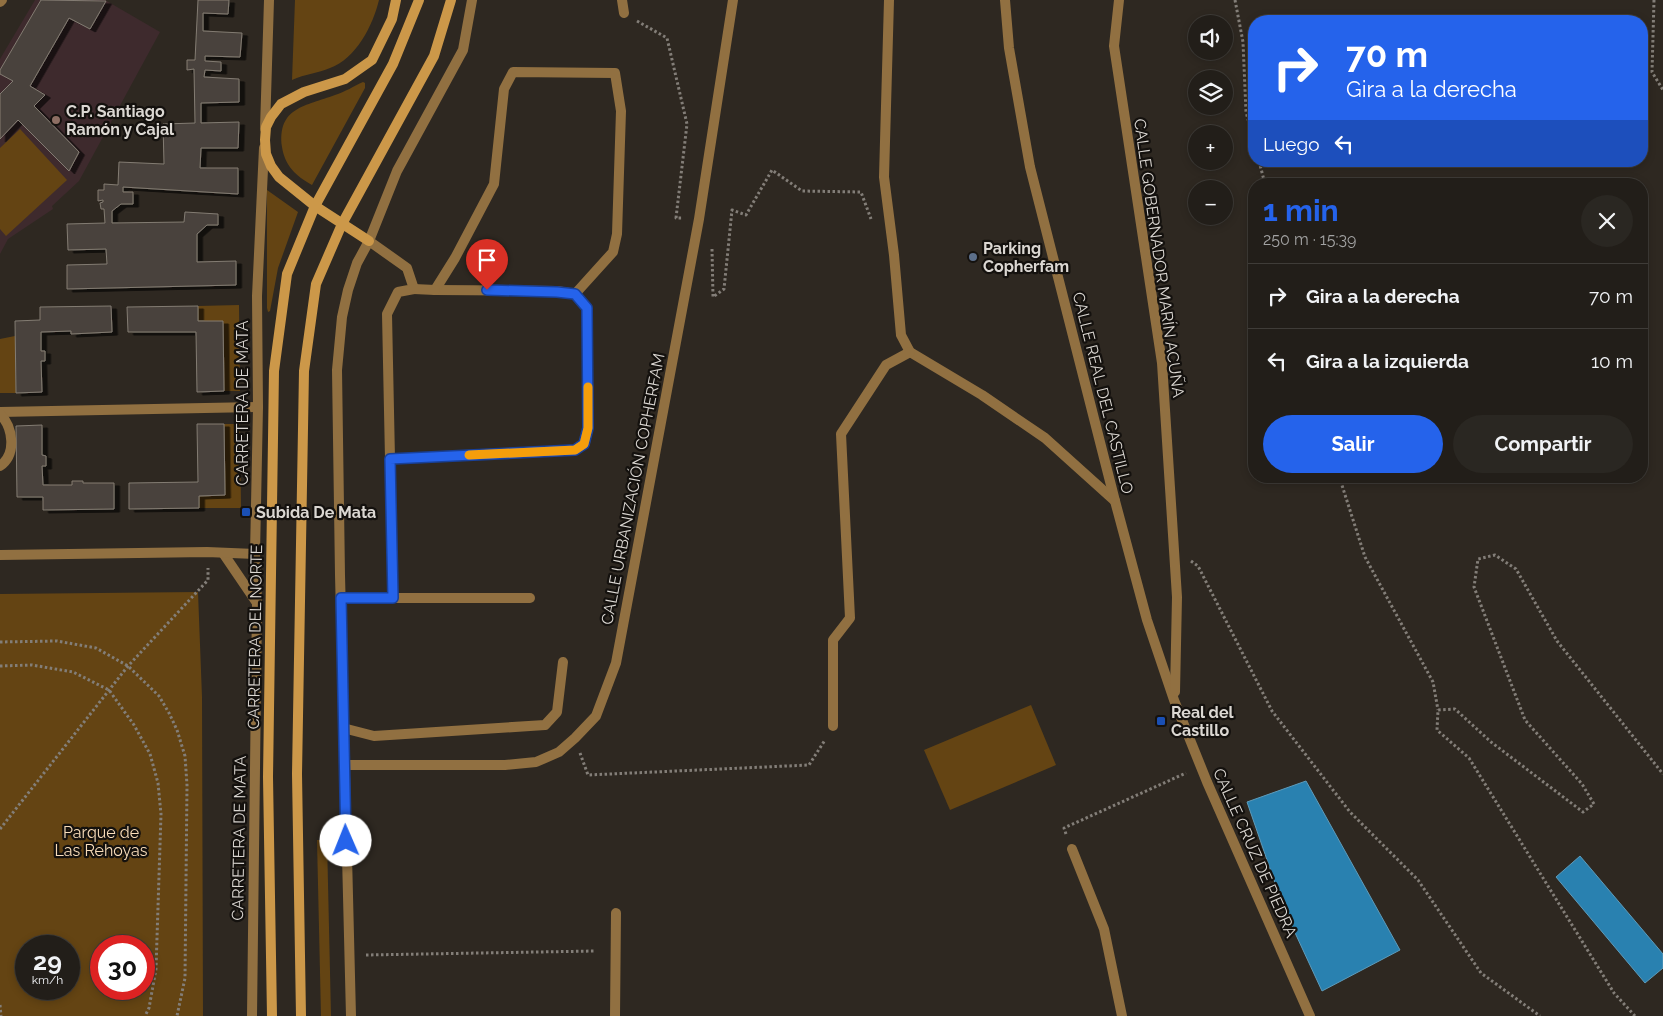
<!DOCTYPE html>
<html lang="es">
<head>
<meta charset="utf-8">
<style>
	body { margin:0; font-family:Raleway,sans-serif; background:#2a2722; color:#f1f3f6; height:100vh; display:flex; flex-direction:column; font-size:19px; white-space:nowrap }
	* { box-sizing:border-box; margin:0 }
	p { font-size:16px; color:#a2a2a2 }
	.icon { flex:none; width:28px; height:28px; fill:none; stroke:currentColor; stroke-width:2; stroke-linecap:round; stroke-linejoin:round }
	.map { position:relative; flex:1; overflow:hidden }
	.side { position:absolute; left:1248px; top:178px; width:400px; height:305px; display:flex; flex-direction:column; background:#221e19; border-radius:20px; box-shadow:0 2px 8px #0003,0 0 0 1px #3f3c38 }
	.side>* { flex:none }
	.guide { position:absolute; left:1248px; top:15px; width:400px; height:152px; border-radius:20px; box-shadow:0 2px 8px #0003,0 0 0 1px #3f3c38; background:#2563eb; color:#fff; overflow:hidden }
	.fabs { position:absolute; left:1188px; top:15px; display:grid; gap:10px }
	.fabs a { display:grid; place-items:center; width:45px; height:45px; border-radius:50%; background:#221e19; box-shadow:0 2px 8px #0003,0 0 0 1px #3f3c38; font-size:25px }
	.speed { position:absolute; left:15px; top:935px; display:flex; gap:10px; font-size:25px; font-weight:700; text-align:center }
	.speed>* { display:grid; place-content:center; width:65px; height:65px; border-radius:50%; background:#221e19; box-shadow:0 2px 8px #0003,0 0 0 1px #3f3c38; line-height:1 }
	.speed small { font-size:12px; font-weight:400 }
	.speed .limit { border:8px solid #d22; background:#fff; color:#111 }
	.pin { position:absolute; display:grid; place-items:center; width:42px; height:42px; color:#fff; margin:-51px -21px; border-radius:50% 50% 50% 0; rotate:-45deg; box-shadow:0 0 5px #0007 }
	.pin .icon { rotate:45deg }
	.me { position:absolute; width:55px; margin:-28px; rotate:359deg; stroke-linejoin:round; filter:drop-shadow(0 0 4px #0008) }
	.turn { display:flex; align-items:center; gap:18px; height:105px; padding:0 15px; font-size:22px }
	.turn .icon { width:65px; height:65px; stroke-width:2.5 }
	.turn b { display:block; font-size:35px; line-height:42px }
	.then { display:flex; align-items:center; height:48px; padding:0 15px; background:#0003; gap:10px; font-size:19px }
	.round { display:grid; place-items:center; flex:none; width:52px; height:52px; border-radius:26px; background:#2a2722 }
	.head { display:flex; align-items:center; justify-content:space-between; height:85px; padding:0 15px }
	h1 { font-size:30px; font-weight:700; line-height:38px; color:#2563eb }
	.button { display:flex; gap:10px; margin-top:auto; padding:10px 15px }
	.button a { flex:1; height:58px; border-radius:30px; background:#2563eb; color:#fff; font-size:20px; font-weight:700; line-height:58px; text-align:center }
	.button a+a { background:#2a2722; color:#f1f3f6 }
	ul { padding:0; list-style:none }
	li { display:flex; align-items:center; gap:15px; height:65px; padding:0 15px; border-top:1px solid #3f3c38 }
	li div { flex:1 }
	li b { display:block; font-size:19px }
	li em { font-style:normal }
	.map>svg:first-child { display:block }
</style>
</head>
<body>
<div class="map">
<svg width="1663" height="1016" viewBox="0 0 1663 1016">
	<defs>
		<filter id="shadow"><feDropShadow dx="5.5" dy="3" stdDeviation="0" flood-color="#0009"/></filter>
	</defs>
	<rect width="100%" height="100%" fill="#2e2821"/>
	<polygon fill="#3e2a2d" points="35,0 105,0 160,32 79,181 52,206 53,209 8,239 0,254 0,59"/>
	<g fill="#644413" fill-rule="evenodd">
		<path d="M295,0H379C373,25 356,59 330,68C318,73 305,74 292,80Z"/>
		<path d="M363,82L365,83V88L312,185C296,176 285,166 282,147C277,107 306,106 335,95C345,92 354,86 363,82Z"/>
		<polygon points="20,129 67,180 6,236 0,229 0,148"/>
		<polygon points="267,190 298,212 278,268 270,311 268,312 267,308"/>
		<polygon points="239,305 240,391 224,391 223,321 198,321 198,306"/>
		<polygon points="15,336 16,393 0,393 0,339"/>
		<polygon points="224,424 240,424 241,508 199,508 199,496 225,495"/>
		<path d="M198,592L202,697L203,1016H0V594ZM69,946V989H26V946ZM144,946V989H101V946Z"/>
		<polygon points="1031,705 1056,765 950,810 924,750"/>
		<polygon points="317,840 327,840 331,1016 321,1016"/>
	</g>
	<g fill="#2981b0" stroke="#5e9bba">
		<polygon points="1306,781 1400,950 1322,991 1284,909 1247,802"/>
		<polygon points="1580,856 1663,954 1663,968 1645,983 1556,877"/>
	</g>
	<g fill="#4a433c" stroke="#837c73" filter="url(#shadow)">
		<polygon points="41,0 106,1 90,29 69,18 30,86 45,95 34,106 79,152 69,171 18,120 0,139 0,94 13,81 0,74 0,70"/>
		<polygon points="198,0 229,0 228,14 203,13 203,31 242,33 240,57 205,56 205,61 221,62 221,71 205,70 204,77 239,79 239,102 201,103 201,123 239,122 238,148 201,148 200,168 238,168 238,194 123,187 123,192 133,192 133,204 121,204 112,211 112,223 184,222 185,212 218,214 218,225 207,225 197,234 197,262 236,261 236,285 67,289 67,265 107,264 106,249 68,250 67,224 105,223 104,209 101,209 100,203 103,202 103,200 98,201 98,190 104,190 104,184 118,185 119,162 164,164 163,124 195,123 194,69 187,70 187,60 195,60"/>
		<polygon points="111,306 112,332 71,334 71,331 41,332 41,351 45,351 45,361 41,361 42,392 16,393 15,321 40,320 40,307"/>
		<polygon points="198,306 198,321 223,321 224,391 197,392 196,332 128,332 127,307"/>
		<polygon points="197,424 224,424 225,495 199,496 199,508 129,509 129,483 198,482"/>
		<polygon points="42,425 42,455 46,456 46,466 42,466 43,485 72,485 72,481 83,481 83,483 114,483 114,509 43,510 43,497 17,497 16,426"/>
	</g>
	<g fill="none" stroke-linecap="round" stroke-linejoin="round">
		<g stroke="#837e78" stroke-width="3" stroke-dasharray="2.5 2.5" stroke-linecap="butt">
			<polyline points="1235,0 1243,42 1246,112 1254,141"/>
			<polyline points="1654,0 1652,72 1663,90"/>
			<polyline points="637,21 667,38 687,124 676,218 682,218"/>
			<polyline points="1259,161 1265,184"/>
			<polyline points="712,249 713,297 724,289 732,210 746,215 772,170 802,191 861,192 871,219"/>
			<polyline points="1339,476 1365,557 1433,682 1438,710"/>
			<polyline points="1191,561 1198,566 1272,711 1350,812 1418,880 1481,973 1540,1016"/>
			<polyline points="0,642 57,641 96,648 128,666 159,696 169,713 177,730 185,756 187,785 185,978 177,1016"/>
			<polyline points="0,666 32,665 73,672 109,690 134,725 150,754 158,783 161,814 156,969 149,1008 145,1016"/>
			<polyline points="580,753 588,775 809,765 825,740"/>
			<polyline points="0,829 128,666 208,580 208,568"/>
			<polyline points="1066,834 1064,828 1186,773"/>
			<polyline points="366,955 595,951"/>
			<polyline points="0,1005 1,1016"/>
			<polyline points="1635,1016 1614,993 1469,758 1437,730 1438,710 1455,709 1491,742 1583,812 1594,804 1582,784 1525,720 1474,587 1478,559 1495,555 1516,569 1557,641 1663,774"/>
		</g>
		<g stroke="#917041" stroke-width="10">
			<polyline points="369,241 407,268 414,289 398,292 387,314 390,459 575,450 585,443 588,427 587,308 575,294 557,291 435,290"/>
			<polyline points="435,290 455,258 494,184 504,89 513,72 615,73 621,111 617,234 613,252 575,294"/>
			<polyline points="0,412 258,407"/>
			<path d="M0,414C13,427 17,454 0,466"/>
			<polyline points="390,459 393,598"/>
			<polyline points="341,598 530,598"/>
			<polyline points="343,728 374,736 545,725 557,712 563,662"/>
		</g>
		<g stroke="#917041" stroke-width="10">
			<polyline points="622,0 624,13"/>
			<polyline points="889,0 884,177 894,255 901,335 910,352 982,395 1045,438 1115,501"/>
			<polyline points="1005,0 1009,48 1030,167 1115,501 1147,620 1174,700 1207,782 1310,1016"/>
			<polyline points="1119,0 1114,46 1162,363 1177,597 1175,692"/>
			<polyline points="0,2 2,0"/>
			<polyline points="265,129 269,0"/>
			<polyline points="414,289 435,290"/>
			<polyline points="223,553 257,603"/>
			<polyline points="0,555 207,552 255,554"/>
			<polyline points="833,726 833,640 850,618 841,434 886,365 910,352"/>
			<polyline points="344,765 505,765 536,762 559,752 575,738 596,716 616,663 699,219 733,0"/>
			<polyline points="1072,849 1104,929 1122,1016"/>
			<polyline points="252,1016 257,603 255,554 258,407 257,296 264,148"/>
			<polyline points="351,1016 340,575 337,370 342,317 348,290 357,263 369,241 397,171 463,50 472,0"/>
			<polyline points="615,1016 616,913"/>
		</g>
		<g stroke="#cc9849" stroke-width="10">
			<polyline points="369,241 315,206 279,177 271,166 266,154 265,140 266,127 271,117 281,104 304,92 345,79 372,60 392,19 396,0"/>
			<polyline points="272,1016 268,777 274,371 287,274 315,206 393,64 419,0"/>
			<polyline points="301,1016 297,774 304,371 316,284 342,224 434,56 451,0"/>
		</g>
	</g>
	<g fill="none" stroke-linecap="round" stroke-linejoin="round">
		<defs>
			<polyline id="route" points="346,841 341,598 393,598 390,459 575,450 584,444 588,428 587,308 575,294 557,292 487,290"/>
		</defs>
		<use href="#route" stroke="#184099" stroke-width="12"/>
		<use href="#route" stroke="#2563eb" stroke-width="9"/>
		<polyline stroke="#f59e0b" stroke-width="9" points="469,455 575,450 584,444 588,428 588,387"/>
	</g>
	<circle fill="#8d6e63" stroke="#14110e" stroke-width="2" cx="56" cy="120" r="5"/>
	<circle fill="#5c6f8a" stroke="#14110e" stroke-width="2" cx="973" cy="257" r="5"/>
	<g fill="#1a4fb4" stroke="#14110e" stroke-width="2">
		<rect x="241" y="507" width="10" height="10" rx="2.5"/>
		<rect x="1156" y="716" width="10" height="10" rx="2.5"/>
	</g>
	<g text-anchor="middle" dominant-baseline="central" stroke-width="4.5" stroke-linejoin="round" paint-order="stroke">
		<g font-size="16" font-weight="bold" fill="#dbd7d2" stroke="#14110e" text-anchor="start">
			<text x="66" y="111">C.P. Santiago<tspan x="66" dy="18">Ramón y Cajal</tspan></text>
			<text x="983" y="248">Parking<tspan x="983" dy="18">Copherfam</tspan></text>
			<text x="256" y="512">Subida De Mata</text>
			<text x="1171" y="712">Real del<tspan x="1171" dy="18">Castillo</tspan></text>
		</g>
		<g font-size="16" fill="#dbd7d2" stroke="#14110e">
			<text transform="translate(1159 258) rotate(82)">CALLE GOBERNADOR MARÍN ACUÑA</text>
			<text transform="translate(1103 393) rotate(76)">CALLE REAL DEL CASTILLO</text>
			<text transform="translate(242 403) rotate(-90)">CARRETERA DE MATA</text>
			<text transform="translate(633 489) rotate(-79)">CALLE URBANIZACIÓN COPHERFAM</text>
			<text transform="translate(255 637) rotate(-89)">CARRETERA DEL NORTE</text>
			<text transform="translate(239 838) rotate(-89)">CARRETERA DE MATA</text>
			<text transform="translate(1255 853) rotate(66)">CALLE CRUZ DE PIEDRA</text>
		</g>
		<g font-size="16" fill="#f9ddba" stroke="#14110e">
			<text x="101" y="832">Parque de<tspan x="101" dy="18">Las Rehoyas</tspan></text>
		</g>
	</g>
</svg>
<div class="fabs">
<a><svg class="icon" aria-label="sound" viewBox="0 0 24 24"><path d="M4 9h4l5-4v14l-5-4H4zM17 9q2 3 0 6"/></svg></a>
<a><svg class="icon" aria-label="layers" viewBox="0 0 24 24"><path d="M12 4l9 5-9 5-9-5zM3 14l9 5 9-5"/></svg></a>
<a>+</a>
<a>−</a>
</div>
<div class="speed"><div>29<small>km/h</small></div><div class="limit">30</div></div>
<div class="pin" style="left:487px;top:290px;background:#d93025"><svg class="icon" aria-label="arrive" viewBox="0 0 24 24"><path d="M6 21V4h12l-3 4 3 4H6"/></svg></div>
<svg class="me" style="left:346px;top:841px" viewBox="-20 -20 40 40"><circle r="19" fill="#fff"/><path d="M0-13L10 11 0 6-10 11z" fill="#2563eb"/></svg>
<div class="guide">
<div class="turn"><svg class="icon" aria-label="right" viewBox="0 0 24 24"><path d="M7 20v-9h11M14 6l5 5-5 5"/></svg><div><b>70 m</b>Gira a la derecha</div></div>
<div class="then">Luego<svg class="icon" aria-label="left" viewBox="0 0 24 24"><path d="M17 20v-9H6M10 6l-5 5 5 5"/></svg></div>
</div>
<section class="side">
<div class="head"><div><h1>1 min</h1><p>250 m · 15:39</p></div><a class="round"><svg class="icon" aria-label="close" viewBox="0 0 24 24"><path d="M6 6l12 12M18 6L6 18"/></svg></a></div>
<ul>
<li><svg class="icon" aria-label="right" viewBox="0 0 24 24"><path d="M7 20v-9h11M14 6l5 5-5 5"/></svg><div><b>Gira a la derecha</b></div><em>70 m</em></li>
<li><svg class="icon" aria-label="left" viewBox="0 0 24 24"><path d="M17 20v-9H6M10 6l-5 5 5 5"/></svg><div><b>Gira a la izquierda</b></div><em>10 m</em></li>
</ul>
<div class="button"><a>Salir</a><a>Compartir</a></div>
</section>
</div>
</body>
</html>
